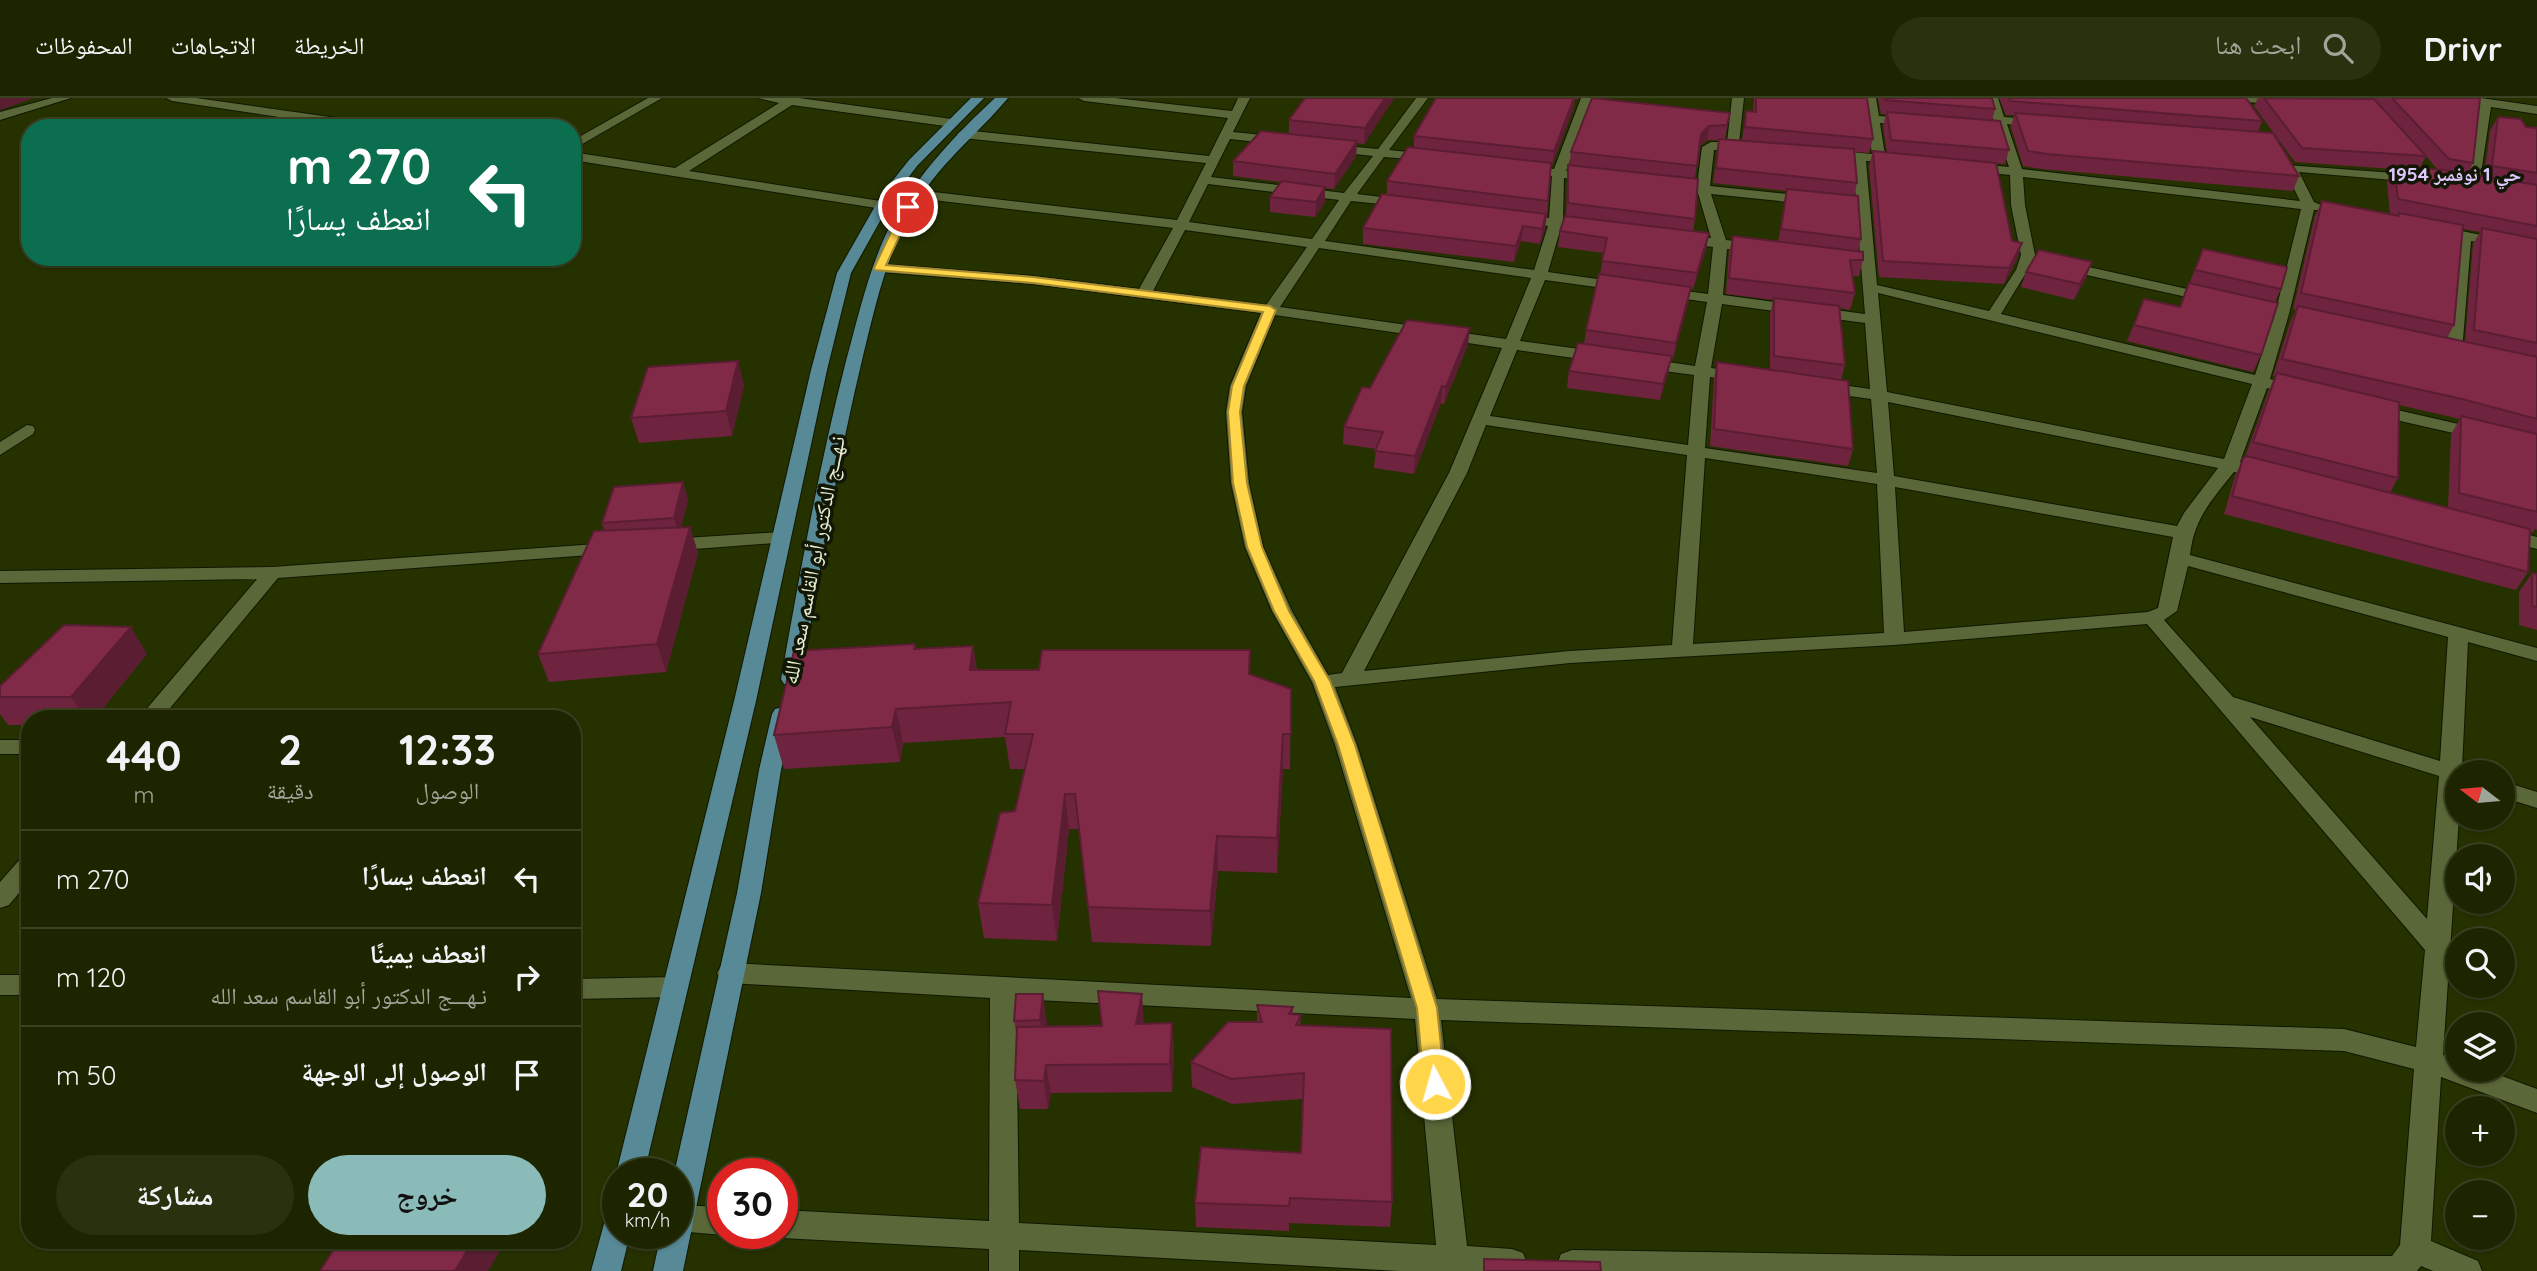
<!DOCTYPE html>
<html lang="ar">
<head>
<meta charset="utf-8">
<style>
	body { margin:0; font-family:Quicksand,"Noto Naskh Arabic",sans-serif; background:#29310f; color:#f1f3f6; direction:rtl; height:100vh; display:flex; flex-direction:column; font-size:26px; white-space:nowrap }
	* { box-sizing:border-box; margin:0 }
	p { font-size:23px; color:#a0a599 }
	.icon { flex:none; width:38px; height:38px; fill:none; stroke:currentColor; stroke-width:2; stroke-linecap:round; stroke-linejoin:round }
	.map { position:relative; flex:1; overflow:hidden; direction:ltr }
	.drawer { position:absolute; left:21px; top:612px; width:560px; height:539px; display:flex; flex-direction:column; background:#1c2500; border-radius:28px; box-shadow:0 2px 5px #0004,0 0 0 2px #3a4222; direction:rtl }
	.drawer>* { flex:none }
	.guide { position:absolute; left:21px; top:21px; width:560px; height:147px; border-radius:28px; box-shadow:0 2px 5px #0004,0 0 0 2px #3a4222; direction:rtl; background:#0b6e4f; color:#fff; overflow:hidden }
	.needle { width:46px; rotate:286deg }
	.fabs { position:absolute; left:2445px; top:662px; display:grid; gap:14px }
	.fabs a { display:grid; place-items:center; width:70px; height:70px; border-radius:50%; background:#1c2500; box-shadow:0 2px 5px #0004,0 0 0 2px #3a4222; font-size:35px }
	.speed { position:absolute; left:602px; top:1060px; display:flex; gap:14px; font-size:35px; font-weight:700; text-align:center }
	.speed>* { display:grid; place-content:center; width:91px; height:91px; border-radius:50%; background:#1c2500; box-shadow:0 2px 5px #0004,0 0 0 2px #3a4222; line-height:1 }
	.speed small { font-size:18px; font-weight:400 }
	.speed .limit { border:10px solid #d22; background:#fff; color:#111 }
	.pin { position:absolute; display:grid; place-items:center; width:60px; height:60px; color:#fff; margin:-30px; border:4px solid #fff; border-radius:50%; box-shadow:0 2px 7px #0007 }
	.me { position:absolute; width:77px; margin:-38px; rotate:354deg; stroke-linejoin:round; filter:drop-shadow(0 0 5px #0008) }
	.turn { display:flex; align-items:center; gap:24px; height:147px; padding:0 35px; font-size:32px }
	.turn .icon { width:91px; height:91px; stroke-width:2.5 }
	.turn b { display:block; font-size:49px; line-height:60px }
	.eta { display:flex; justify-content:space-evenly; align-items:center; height:119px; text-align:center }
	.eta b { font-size:42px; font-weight:700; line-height:49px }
	.primary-button { display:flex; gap:14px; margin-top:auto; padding:14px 35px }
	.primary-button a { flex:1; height:80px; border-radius:42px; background:#8bbbb9; color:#111; font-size:28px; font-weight:700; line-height:80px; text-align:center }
	.primary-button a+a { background:#29310f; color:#f1f3f6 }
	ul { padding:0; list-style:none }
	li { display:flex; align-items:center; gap:21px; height:98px; padding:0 35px; border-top:2px solid #3a4222 }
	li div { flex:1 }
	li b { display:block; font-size:26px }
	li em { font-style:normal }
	header { display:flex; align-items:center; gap:42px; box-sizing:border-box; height:98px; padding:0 35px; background:#1c2500; border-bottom:2px solid #3a4222 }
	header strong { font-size:33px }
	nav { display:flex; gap:38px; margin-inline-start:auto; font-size:24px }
	.search { width:490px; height:63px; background:#29310f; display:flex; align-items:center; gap:18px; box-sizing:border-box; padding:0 24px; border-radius:38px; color:#a0a599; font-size:26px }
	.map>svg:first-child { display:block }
</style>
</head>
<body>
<header>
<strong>Drivr</strong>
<div class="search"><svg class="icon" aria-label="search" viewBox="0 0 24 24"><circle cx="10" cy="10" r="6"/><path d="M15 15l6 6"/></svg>ابحث هنا</div>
<nav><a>الخريطة</a><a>الاتجاهات</a><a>المحفوظات</a></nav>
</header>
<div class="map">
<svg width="2537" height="1173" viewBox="0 0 2537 1173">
	<rect width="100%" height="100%" fill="#263100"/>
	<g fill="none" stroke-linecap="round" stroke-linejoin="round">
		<defs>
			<g id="minor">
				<polygon points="52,0 71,0 0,22 0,14"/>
				<polygon points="166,0 196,0 379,26 385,30 353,30 172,3"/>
				<polygon points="648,0 662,0 572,52 572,43"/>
				<polygon points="758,0 799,0 952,21 958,25 952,29 792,7 689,73 887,104 887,110 882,111 572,62 572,54 675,70 779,5"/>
				<path d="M1078,0H1115L1232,13L1238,0H1250L1233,34L1283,39L1289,43L1283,47L1230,41L1211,79L1344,95L1373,58L1328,53L1324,52V46L1378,51L1416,0H1428L1389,52L1429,56L1435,60L1433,63L1384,59L1357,96L1406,102L1411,103V109L1351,103L1325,143L1534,172L1548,128L1518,124L1511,120L1518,116L1549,120L1552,78L1523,75L1517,71L1523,67L1554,71L1581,0H1593L1566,73L1595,76L1601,80L1595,84L1564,80L1563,122L1590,125L1597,129L1590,133L1561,129L1548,174L1625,185L1632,189L1625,193L1545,182L1520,243L1602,254L1610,259L1602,264L1517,252L1490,318L1688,347L1694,277L1641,270L1633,265L1641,260L1695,268L1707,204L1664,198L1657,194L1664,190L1708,196L1713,149L1681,145L1674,141L1681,137L1711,140L1698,95L1669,92L1663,88L1669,84L1697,87L1702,49L1711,44H1727L1732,0H1744L1739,45L1755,46L1761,50L1755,54L1714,52L1710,88L1856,103L1853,62L1829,60L1823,56L1829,52L1872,56L1864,0H1876L1879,18L1917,21L1919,24L1913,28L1880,25L1885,57L1902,59V65L1866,63L1877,187L1989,213L2016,172L2021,157L2011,107L2010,77L1968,73L1962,69L1968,65L2009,69L1986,0H1998L2004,19L2041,22L2047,26L2041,30L2007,26L2022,71L2300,103L2284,70L2286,67L2421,77L2422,80L2416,84L2299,74L2314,104L2326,109L2324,112H2314L2289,216L2270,281L2281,284L2283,287L2275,292L2267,290L2240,364L2273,371L2276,375L2267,380L2234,374C2212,402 2194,420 2190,457L2537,550V563L2468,544L2462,670L2467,674H2457L2459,719L2443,957L2457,962V971H2483L2537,991V1015L2441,979L2431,1143L2478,1163L2482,1173H2433L2421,1168L2417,1173H1560L1557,1166L1561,1156L1572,1152L1961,1158H2392L2400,1147L2414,971L2344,953L1441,922L1467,1148L1512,1151L1523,1155L1527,1165L1524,1173H1399L1019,1152V1173H989V1151L782,1140L772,1136H782V1112L989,1123L990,900L730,885L721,882L717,875L721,868L730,865L1411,900L1335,647L1312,584L1272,513L1245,449L1231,385L1226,314L1230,288L1261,215L1033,186L879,174L872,170L879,166L1033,178L1139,191L1173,130L916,100L909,96L916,92L1177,122L1206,65L963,40L957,36L963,32L1209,58L1228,20L1084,3ZM2023,79L2301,111L2275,216L2255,277L2001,216L2032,165L2214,205L2221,201L2214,197L2035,157L2025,107ZM1208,86L1339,102L1312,141L1189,124ZM1711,96L1857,111L1860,159L1834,155L1827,159L1834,163L1861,167L1865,216L1723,197L1727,151L1757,154L1764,150L1757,146L1726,142ZM1185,132L1307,149L1266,207L1153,193ZM1319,150L1531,180L1506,241L1280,209ZM1878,195L2252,286L2224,361L1887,294ZM1722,206L1865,225L1870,291L1821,284L1813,289L1821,294L1871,301L1877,375L1705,350L1710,279L1741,284L1749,279L1741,274L1711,270ZM1275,217L1502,250L1449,375L1342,575L1328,577L1292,513L1263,449L1249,385L1242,314L1246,288ZM1888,304L2218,370L2184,415L2177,428L1894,378ZM1486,327L1687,357L1672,547L1570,553L1364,573L1467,375ZM1705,360L1877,386L1884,535L1693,546ZM1895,389L2173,439L2158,510L2148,514L1904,534ZM2188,468L2448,539L2440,663L2233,599L2164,522L2177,513ZM2147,526L2425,852L2416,949L2344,931L1437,901L1357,647L1335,589L1570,565L1894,547ZM2250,619L2439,678L2427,821ZM1016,901L1415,921L1436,1147L1019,1125Z"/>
				<polygon points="2226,0 2279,0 2292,4 2286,7 2232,3"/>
				<polygon points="2452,0 2481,0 2537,8 2537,16 2491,9 2479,89 2474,90 2468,86 2480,7"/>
				<polygon points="2436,128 2537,148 2537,156 2471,143 2462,254 2454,259 2446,254 2458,140 2431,135 2429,132"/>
				<polygon points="2371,306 2537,344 2537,354 2365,315 2363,311"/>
				<polygon points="27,327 33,328 35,332 33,336 0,357 0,344"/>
				<polygon points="2502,430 2537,439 2537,451 2495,440 2493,436"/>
				<polygon points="781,434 788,436 790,440 788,444 668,453 659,447 668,441"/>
				<polygon points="611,445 620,451 618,455 278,480 161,621 138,621 257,481 0,485 0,473 272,469"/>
				<rect x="0" y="642" width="30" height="14"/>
				<polygon points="2502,683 2537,694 2537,710 2502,699"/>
				<polygon points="30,756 30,782 9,807 0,810 0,784 22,759"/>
				<rect x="0" y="877" width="30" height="20"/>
				<polygon points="675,879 684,882 688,889 684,896 675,899 572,901 572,881"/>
				<polygon points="677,1107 723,1109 723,1136 725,1136 723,1137 677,1133"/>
			</g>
			<g id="primary">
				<polygon points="971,0 984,0 917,68 893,100 851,175 827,272 756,603 644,1076 618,1076 618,1081 616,1076 734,603 811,272 837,175 882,96 909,62"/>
				<path d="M995,0H1008C977,37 944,61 917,104C888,150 876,205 863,258C837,365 820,473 801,581L798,586H784L781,581C800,475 819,368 846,263C859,216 870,165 893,122C919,75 956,36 995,0Z"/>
				<polygon points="783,609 791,611 794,616 781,672 761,795 683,1173 653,1173 661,1136 677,1136 677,1076 674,1076 737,795 759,672 772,616 775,611"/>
				<polygon points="618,1112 618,1136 630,1136 621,1173 591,1173 607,1115"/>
			</g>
		</defs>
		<use href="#minor" stroke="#101800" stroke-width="2"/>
		<use href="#primary" stroke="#101800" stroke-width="2"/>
		<use href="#minor" fill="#5a6738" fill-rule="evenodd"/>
		<use href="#primary" fill="#578997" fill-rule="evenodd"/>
	</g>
	<g fill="#6e243e" fill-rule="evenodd">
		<polygon points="1394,0 1364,46 1357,45 1356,58 1334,91 1325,90 1325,104 1315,119 1270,114 1270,99 1281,84 1233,78 1233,63 1289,36 1289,22"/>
		<polygon points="1436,0 1579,0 1578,1 1575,1 1573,12 1552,67 1551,67 1547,118 1545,131 1540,146 1521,143 1514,164 1363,146 1363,130 1387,96 1387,83 1414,49 1414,38"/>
		<polygon points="1754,0 1867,0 1873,41 1869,55 1854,54 1857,85 1854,98 1861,141 1858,153 1863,162 1859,178 1852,178 1855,195 1850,212 1840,210 1845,267 1841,282 1853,351 1848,368 1710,348 1714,281 1717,264 1770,272 1770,216 1773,202 1726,196 1729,154 1733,138 1778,144 1787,93 1713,85 1719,42 1707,42 1699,49 1695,80 1695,121 1693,133 1709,135 1706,151 1693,191 1691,191 1688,205 1673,261 1671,261 1668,275 1660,302 1567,290 1569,273 1584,246 1586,232 1600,176 1604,155 1558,149 1560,133 1566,118 1567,82 1571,54 1730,15 1725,41 1742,42 1746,13 1753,14"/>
		<polygon points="1878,0 1992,0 1995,11 1992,23 2009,52 2005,66 1996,65 2012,143 2022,145 2017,161 2004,186 1879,179 1869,68 1873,53 1887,55 1883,28 1886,16 1881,16"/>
		<polygon points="1999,0 2246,0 2262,23 2258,34 2299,78 2293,93 2042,71 2023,68 2011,29 2014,17 2006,17"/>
		<path d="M2258,0H2264L2426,58L2373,0H2480L2473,65L2468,76L2484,79L2490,33L2498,19L2526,29L2537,30V432L2535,431L2532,435L2530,434L2528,474L2516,492L2224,416L2235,378L2243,360L2245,359L2269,292L2275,278H2273L2290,225L2296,212L2293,211L2315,118L2322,103L2390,116L2387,84L2393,71L2295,64L2254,8ZM2426,58L2438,72L2420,70ZM2463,131L2480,134L2473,146L2465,244L2447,240L2454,227ZM2399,307L2460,321L2451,336L2448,410L2390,395L2398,380Z"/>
		<polygon points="2203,151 2281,191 2275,204 2261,257 2253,274 2127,243 2144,201 2180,209"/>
		<polygon points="2026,174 2086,180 2074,202 2021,189"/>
		<polygon points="1468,247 1444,306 1441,305 1414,376 1374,370 1376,351 1343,346 1344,329 1370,290"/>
		<polygon points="738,263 744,288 732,338 639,345 631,320"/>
		<polygon points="683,384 688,402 681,429 690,429 698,455 666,574 549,584 538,556 604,433 602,425"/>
		<polygon points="2532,475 2537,476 2537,532 2519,527 2519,494"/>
		<polygon points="915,546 916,551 973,548 977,572 1250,576 1291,591 1290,671 1283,671 1277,775 1218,773 1211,848 1092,844 1079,731 1069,731 1057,843 984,840 978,805 1015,713 1025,671 1010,671 1005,639 903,645 900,664 784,671 774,637"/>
		<polygon points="147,556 94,621 30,621 30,627 8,627 0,616 0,588"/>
		<polygon points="1016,896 1047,925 1047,928 1172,925 1174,954 1172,994 1051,995 1048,1011 1020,1011 1015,982 1017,938 1014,923"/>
		<polygon points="1257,907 1293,909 1293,916 1301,917 1300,927 1392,1104 1390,1129 1289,1125 1289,1133 1196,1129 1195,1105 1301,1055 1303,1001 1232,1006 1192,989 1191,964 1257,924"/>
	</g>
	<g fill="#5a1d32">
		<polygon points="2,0 34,0 0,12 0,1"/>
		<polygon points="1385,0 1394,0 1364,46 1365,30"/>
		<polygon points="1575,0 1573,12 1552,67 1554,53"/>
		<polygon points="1709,28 1707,42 1698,50 1701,36"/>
		<polygon points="1357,43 1356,58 1334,91 1335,76"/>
		<polygon points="1325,89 1325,104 1315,119 1316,104"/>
		<polygon points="1546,116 1545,131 1540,146 1542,131"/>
		<polygon points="1523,128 1521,143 1514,164 1516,148"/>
		<polygon points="1709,135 1706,151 1693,191 1697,175"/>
		<polygon points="2022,145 2017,161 2004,186 2009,170"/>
		<polygon points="2092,164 2086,180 2074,202 2080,186"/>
		<polygon points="1691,189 1688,205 1673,261 1676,245"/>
		<polygon points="1470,230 1468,247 1444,306 1446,289"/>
		<polygon points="1672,258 1668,275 1660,302 1663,286"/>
		<polygon points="738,263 744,288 732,338 726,313"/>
		<polygon points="1442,288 1441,305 1414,376 1415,358"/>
		<polygon points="683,384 688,402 679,438 674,420"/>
		<polygon points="690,429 698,455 666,574 657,546"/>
		<polygon points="131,529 147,556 94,621 86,621 71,599"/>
		<polygon points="973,548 978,582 970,572"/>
		<polygon points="896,611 903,645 900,664 892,629"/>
		<polygon points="1283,636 1283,671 1277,775 1277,740"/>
		<polygon points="1065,696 1069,731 1057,843 1052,807"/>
		<polygon points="1217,738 1218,773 1211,848 1210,813"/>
		<polygon points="1043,896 1047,925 1045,951 1040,922"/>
		<polygon points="1142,896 1144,925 1139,954 1136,926"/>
		<polygon points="1172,925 1174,954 1172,994 1170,966"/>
		<polygon points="1046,967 1051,995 1048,1011 1044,983"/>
		<polygon points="473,1143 506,1143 488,1173 455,1173"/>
	</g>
	<g fill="#802a48" stroke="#5a1d32" stroke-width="2">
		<polygon points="1305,0 1385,0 1365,30 1289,22"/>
		<polygon points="1436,0 1574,0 1554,53 1414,38"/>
		<polygon points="1592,0 1730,15 1727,27 1709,28 1701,36 1697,68 1571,54"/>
		<polygon points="1756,0 1867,0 1873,41 1745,29 1746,13 1756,14"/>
		<polygon points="1884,0 1992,0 1995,11 1885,2"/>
		<polygon points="2009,0 2246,0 2262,23 2010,3"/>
		<polygon points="2264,0 2374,1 2426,58 2302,50"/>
		<polygon points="2392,0 2480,0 2473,65 2449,61"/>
		<polygon points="1887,14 2000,23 2009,52 1891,42"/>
		<polygon points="2015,15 2273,35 2299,78 2047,56 2028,53"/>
		<polygon points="2498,19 2521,21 2526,29 2537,30 2537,75 2492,68"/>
		<polygon points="1261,33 1357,43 1335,76 1233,63"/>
		<polygon points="1719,41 1854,51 1857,85 1716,70"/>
		<polygon points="1408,49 1551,65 1548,103 1387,83"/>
		<polygon points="1873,53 1996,65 2012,143 2022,145 2009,170 1883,163"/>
		<polygon points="1568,67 1698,81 1695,121 1568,105"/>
		<polygon points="2394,68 2443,72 2537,87 2537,128 2398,101"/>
		<polygon points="1282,83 1325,89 1316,104 1270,99"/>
		<polygon points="1787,91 1858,98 1861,141 1781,131"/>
		<polygon points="1382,96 1546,116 1542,131 1523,128 1516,148 1363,130"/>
		<polygon points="2322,103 2399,118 2399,115 2463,127 2454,227 2301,195"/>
		<polygon points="1565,118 1709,135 1697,175 1602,163 1607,140 1560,133"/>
		<polygon points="2482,130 2537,141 2537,245 2474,232"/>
		<polygon points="1733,138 1863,154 1863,162 1850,162 1855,195 1729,180"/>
		<polygon points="2203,151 2287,169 2281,191 2195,172"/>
		<polygon points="2039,152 2092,164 2080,186 2026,174"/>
		<polygon points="1599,176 1691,189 1676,245 1586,232"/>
		<polygon points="2189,185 2278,205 2261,257 2134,227 2144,201 2180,209"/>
		<polygon points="1774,200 1839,208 1845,267 1774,258"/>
		<polygon points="2298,208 2537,259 2537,321 2462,301 2282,261"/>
		<polygon points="1407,222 1470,230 1446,289 1442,288 1415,358 1375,353 1383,334 1344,329 1362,289 1370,290"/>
		<polygon points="1578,245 1672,258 1663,286 1569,273"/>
		<polygon points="738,263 726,313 631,320 648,269"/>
		<polygon points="1717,264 1848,283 1853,351 1714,331"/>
		<polygon points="2277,275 2399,304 2398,380 2253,344"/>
		<polygon points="2461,318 2537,336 2537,414 2459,395"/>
		<polygon points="2247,358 2530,431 2528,474 2232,398 2243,360"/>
		<polygon points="683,384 674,420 602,425 614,389"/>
		<polygon points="690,429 657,546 538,556 594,433"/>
		<polygon points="2532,475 2537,476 2537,509 2532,508"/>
		<polygon points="64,527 131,529 71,599 0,599 0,588"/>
		<polygon points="915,546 914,551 973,548 970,572 1039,572 1042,552 1250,552 1249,576 1291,591 1291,636 1283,636 1277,740 1217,738 1210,813 1088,809 1075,696 1065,696 1052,807 978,805 1000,715 1015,713 1033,636 1005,636 1011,604 896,611 892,629 774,637 794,553"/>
		<polygon points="1098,893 1142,896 1136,926 1172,925 1170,966 1046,967 1044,983 1015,982 1017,929 1102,928"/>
		<polygon points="1016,896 1043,896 1040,922 1014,923"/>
		<polygon points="1257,907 1293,909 1289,916 1301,917 1296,927 1391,931 1392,1104 1290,1100 1289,1108 1195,1105 1201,1049 1301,1055 1304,975 1231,981 1191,964 1228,924 1262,924"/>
		<polygon points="339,1143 473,1143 455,1173 320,1173"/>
		<polygon points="1484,1161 1600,1164 1601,1173 1484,1173"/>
	</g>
	<polygon fill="#ffd54a" stroke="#a68a30" stroke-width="2" points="908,106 913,109 886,167 1033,179 1270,208 1276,212 1244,288 1240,314 1247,385 1262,449 1289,513 1330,583 1355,647 1437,910 1445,986 1442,993 1435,995 1427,993 1424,986 1417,910 1338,647 1314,583 1274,513 1247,449 1233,385 1228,314 1232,288 1263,214 1033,185 875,172 874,170 903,109"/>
	<g text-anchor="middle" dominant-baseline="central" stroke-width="7" stroke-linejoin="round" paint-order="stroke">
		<g font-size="19" font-weight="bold" fill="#dcc7ff" stroke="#121705">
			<text x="2455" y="76">حي 1 نوفمبر 1954</text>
		</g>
		<g font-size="21" fill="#e4edd3" stroke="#121705">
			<text transform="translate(813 462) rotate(-79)">نـهـــج الدكتور أبو القاسم سعد الله</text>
		</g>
	</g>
</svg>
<div class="fabs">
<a><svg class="needle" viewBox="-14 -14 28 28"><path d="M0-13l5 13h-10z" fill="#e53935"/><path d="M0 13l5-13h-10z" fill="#a0a599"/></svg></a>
<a><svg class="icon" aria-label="sound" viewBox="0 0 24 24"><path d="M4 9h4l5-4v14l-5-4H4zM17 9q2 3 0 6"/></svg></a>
<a><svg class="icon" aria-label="search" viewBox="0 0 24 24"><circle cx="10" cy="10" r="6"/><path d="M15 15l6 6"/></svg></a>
<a><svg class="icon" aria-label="layers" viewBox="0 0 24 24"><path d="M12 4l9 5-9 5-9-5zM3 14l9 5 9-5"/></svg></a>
<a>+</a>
<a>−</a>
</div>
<div class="speed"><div>20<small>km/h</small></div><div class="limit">30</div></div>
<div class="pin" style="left:908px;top:109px;background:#d93025"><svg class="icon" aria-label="arrive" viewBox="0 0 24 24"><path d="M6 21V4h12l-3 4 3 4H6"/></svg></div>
<svg class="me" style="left:1435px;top:986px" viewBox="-20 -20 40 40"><circle r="17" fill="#ffd54a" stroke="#fff" stroke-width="3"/><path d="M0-11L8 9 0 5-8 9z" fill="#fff"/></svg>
<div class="guide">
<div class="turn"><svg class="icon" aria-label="left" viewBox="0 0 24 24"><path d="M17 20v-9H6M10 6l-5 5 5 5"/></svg><div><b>270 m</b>انعطف يسارًا</div></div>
</div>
<section class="drawer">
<div class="eta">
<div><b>12:33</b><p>الوصول</p></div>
<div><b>2</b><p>دقيقة</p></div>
<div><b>440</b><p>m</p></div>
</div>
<ul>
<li><svg class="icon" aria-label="left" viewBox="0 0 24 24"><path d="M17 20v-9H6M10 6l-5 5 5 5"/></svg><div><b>انعطف يسارًا</b></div><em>270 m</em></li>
<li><svg class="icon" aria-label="right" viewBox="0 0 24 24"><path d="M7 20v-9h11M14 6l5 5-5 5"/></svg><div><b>انعطف يمينًا</b><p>نـهـــج الدكتور أبو القاسم سعد الله</p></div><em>120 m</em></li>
<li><svg class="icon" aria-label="arrive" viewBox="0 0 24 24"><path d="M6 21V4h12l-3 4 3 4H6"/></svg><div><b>الوصول إلى الوجهة</b></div><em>50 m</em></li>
</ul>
<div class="primary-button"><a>خروج</a><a>مشاركة</a></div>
</section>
</div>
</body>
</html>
